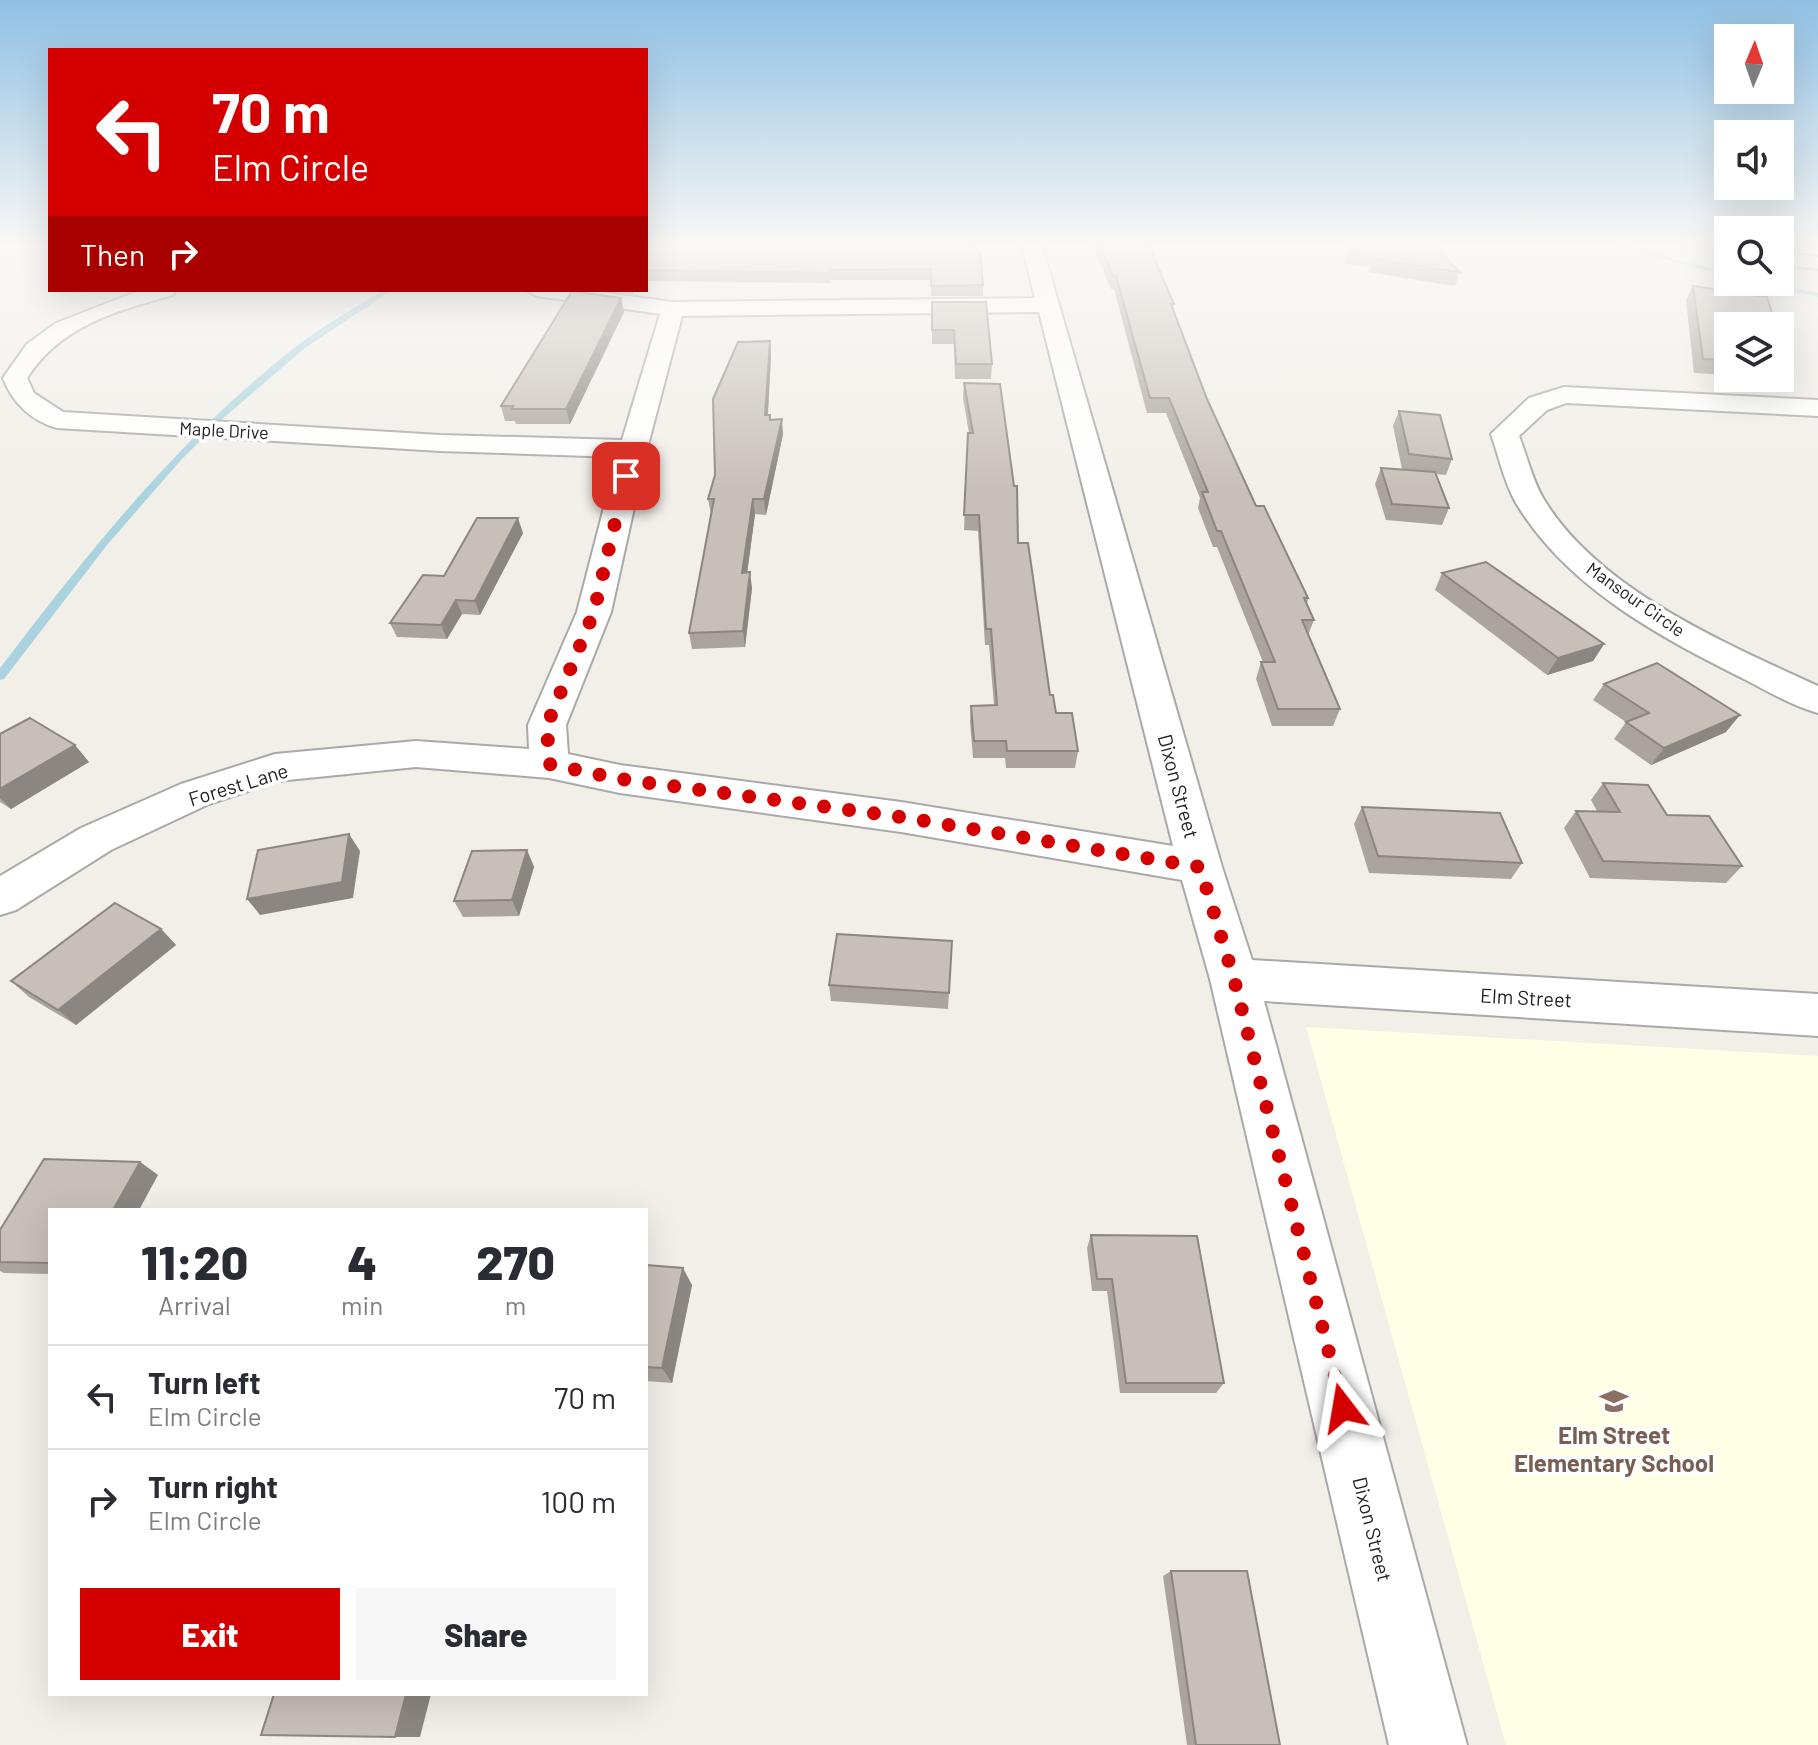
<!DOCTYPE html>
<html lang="en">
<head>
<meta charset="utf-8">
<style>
	body { margin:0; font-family:Barlow,sans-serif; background:#f7f7f7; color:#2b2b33; height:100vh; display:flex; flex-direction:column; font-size:30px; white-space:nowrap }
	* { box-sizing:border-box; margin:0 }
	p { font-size:26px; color:#7c7c81 }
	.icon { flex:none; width:44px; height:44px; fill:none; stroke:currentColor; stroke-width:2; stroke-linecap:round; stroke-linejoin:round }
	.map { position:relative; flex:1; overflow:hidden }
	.side { position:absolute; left:48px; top:1208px; width:600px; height:488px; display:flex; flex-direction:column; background:#fff; border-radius:0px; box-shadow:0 8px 32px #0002 }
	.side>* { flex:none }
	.top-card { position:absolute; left:48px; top:48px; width:600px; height:244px; border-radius:0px; box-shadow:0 8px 32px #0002; background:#d40000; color:#fff; overflow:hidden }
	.needle { width:52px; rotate:2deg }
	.fabs { position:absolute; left:1714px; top:24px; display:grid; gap:16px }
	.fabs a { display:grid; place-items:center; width:80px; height:80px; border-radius:0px; background:#fff; box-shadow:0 8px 32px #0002; font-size:40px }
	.pin { position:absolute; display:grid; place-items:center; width:68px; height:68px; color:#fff; margin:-34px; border-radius:16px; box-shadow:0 4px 12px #0006 }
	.me { position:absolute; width:88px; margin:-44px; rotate:346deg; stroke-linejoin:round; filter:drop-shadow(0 0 6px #0008) }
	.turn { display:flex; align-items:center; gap:28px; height:168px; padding:0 32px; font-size:36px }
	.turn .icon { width:104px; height:104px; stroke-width:2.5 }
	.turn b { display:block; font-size:56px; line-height:68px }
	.then { display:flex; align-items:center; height:76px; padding:0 32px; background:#0003; gap:16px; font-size:30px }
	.eta { display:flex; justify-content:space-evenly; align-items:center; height:136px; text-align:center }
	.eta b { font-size:48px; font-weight:800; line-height:56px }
	.cta { display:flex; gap:16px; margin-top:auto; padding:16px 32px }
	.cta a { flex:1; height:92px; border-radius:0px; background:#d40000; color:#fff; font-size:32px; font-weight:800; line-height:92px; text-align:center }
	.cta a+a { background:#f7f7f7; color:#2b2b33 }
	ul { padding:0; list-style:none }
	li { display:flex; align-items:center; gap:24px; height:104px; padding:0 32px; border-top:2px solid #e1e1e2 }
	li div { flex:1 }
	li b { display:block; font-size:30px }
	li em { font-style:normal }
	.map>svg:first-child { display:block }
</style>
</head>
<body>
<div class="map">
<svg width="1818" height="1745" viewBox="0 0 1818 1745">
	<rect width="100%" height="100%" fill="#f2efe9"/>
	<polygon fill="#ffffe5" points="1306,1027 1818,1056 1818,1745 1506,1745"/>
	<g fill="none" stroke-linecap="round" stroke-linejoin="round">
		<g fill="#aad3df" fill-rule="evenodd">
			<polygon points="1618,246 1628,246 1728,273 1728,277"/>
			<polygon points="1750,282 1763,282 1818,293 1818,297"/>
			<path d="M384,290H392L305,348L220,421L180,461L107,545L4,679L0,680V668C90,550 183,433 302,342C328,323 356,307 384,290Z"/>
		</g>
		<defs>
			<g id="street">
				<path d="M1022,246H1042L1222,867L1252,960L1818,994V1036L1264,1001L1467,1745H1389L1210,979L1182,880L901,832L620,793L549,778L416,767L278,781L209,804L111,850L16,910L0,915V876L81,828L181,784L275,754L416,741L529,749L528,725L577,612L617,457L440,451L57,428C31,421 12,402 3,378L27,344L56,323L141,290H176L173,295C116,311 60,326 27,378L34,393L63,412L440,435L622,440L660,314L537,296L526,290H584L673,302L1035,298ZM1039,312L1173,846L901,802L620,765L568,754L566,725L611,612L647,449L682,316Z"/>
				<polygon points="1711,246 1728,246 1728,254 1714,250"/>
				<polygon points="1780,252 1818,257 1818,269 1780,264"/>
				<path d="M1564,387L1818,400V416L1566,403L1547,410L1519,436C1527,456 1532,479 1543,498C1598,590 1725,643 1818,686V713C1793,706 1769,692 1746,680C1660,637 1567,588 1516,503C1504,482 1499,457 1491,434L1529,398Z"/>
			</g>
		</defs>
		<use href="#street" stroke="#a9a9a9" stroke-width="4"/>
		<use href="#street" fill="#fff" fill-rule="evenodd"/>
	</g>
	<g fill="#aba49e">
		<polygon points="646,246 975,246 983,285 983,296 931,296 931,280 830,280 830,283 646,281"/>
		<polygon points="1093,246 1149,246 1174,304 1173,309 1207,399 1256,506 1308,598 1307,604 1314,620 1308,635 1340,709 1333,726 1272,726 1256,679 1261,662 1263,662 1217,547 1213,547 1198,508 1200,498 1166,413 1147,413 1114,289 1111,289"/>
		<polygon points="1350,246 1460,272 1455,286 1368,272 1370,267 1344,263"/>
		<polygon points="1693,286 1728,326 1728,375 1694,373 1686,300"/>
		<polygon points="606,290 635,290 633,294"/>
		<polygon points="932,302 992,364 991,379 955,379 954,344 932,344"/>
		<polygon points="624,312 570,424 516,424 515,421 505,421 501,406"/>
		<polygon points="1780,339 1787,363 1780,375"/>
		<polygon points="771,355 768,415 770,420 783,434 766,515 755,514 747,573 752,588 745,647 692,649 689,633 711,514 708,499 715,475"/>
		<polygon points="964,383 1018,543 1050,695 1056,713 1078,751 1075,768 1006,768 1005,758 973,758 970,722 971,706 994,705 989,645 985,645 978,531 964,530 968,433 969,433 963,398"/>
		<polygon points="1399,411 1452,459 1446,475 1436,474 1449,508 1442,525 1386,520 1375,484 1381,468 1402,469 1393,426"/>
		<polygon points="523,533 480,615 462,614 447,639 397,637 390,623 444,576"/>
		<polygon points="1442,573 1604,644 1593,661 1547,675 1435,590"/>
		<polygon points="1604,684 1726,732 1651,765 1614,739 1626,722 1593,700"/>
		<polygon points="0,734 89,762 11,809 0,802"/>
		<polygon points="1603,783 1667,815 1742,866 1726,883 1590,878 1564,828 1576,811 1597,811 1591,800"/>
		<polygon points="1362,807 1522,863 1511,879 1369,873 1354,824"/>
		<polygon points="527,850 534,867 519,916 463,917 454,901"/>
		<polygon points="161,929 176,945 76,1025 29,997 11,981"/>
		<polygon points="952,941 948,1009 831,1001 829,985"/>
		<polygon points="140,1162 158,1175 50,1210 50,1274 4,1273 0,1271 0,1230"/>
		<polygon points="1091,1235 1224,1383 1216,1393 1120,1393 1107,1291 1092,1291 1087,1248"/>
		<polygon points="646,1265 692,1285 672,1383 646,1381"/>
		<polygon points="1171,1571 1280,1745 1187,1745 1163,1576"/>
	</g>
	<g fill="#8b8681">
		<polygon points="621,298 624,312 570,424 566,409"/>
		<polygon points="770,341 771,355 767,430 765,415"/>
		<polygon points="782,419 783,434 766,515 764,499"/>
		<polygon points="753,499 755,514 745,589 742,573"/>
		<polygon points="518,518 523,533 480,615 475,601"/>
		<polygon points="750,572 752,588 745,647 743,631"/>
		<polygon points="456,600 462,614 447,639 441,625"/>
		<polygon points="1604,644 1593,661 1547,675 1558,658"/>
		<polygon points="1740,715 1726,732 1651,765 1664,748"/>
		<polygon points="75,745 89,762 11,809 0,798 0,789"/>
		<polygon points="349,834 360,851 353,898 260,915 247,899"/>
		<polygon points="527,850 534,867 519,916 512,900"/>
		<polygon points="161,929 176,945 76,1025 58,1010"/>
		<polygon points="140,1162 158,1175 139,1210 113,1210"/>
		<polygon points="683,1268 692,1285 672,1383 662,1368"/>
		<polygon points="406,1694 431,1694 420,1737 395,1737"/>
	</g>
	<g fill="#c7bfb8" stroke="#8b8681" stroke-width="2">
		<polygon points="646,246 975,246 976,253 980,252 983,285 931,286 931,269 830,270 829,273 646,270"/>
		<polygon points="1100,246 1149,246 1174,304 1171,304 1207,399 1256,506 1264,506 1308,598 1304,598 1314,620 1302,620 1340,709 1278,709 1261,662 1275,662 1221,531 1217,531 1202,492 1208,492 1169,398 1150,398 1116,276 1113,276"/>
		<polygon points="1350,246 1434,246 1460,272 1372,259 1375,254 1348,250"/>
		<polygon points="1693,286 1767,297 1776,326 1728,326 1728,360 1703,359"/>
		<polygon points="572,291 621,298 566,409 512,409 513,406 501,406"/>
		<polygon points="932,302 986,302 992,364 956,364 954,330 932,330"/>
		<polygon points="1780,339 1787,363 1780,363"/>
		<polygon points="770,341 765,415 770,415 770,420 782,419 764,499 753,499 742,573 750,572 743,631 689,633 714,499 708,499 715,475 713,399 738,342"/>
		<polygon points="964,383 1000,384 1014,486 1017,486 1018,543 1028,543 1050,695 1053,695 1056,713 1072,713 1078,751 1007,751 1006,741 974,741 971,706 997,705 991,629 986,629 979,515 964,515 968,433 973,433"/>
		<polygon points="1399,411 1440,415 1452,459 1409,454"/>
		<polygon points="1381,468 1435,472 1449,508 1392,504"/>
		<polygon points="477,518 518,518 475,601 456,600 441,625 390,623 423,575 444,576"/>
		<polygon points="1486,562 1604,644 1558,658 1442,573"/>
		<polygon points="1657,663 1740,715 1664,748 1626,722 1649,713 1604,684"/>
		<polygon points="30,718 75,745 0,789 0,734"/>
		<polygon points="1603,783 1648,785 1667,815 1709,816 1742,866 1603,861 1576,811 1620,812"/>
		<polygon points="1362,807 1500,813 1522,863 1378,856"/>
		<polygon points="349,834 342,882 247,899 258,850"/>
		<polygon points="527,850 512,900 454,901 472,851"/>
		<polygon points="115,903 161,929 58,1010 11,981"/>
		<polygon points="837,934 952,941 949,993 829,985"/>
		<polygon points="44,1159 140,1162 113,1210 50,1210 50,1263 0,1262 0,1230"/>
		<polygon points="1091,1235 1197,1236 1224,1383 1126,1383 1112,1279 1097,1279"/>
		<polygon points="646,1265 683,1268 662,1368 646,1367"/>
		<polygon points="1171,1571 1247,1571 1280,1745 1196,1745"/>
		<polygon points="274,1694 406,1694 395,1737 261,1735"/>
	</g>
	<linearGradient id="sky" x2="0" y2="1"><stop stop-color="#8fc0e4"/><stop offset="0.5" stop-color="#f9f8f5"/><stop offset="1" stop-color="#f9f8f5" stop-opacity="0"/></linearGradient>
	<rect width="1818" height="490" fill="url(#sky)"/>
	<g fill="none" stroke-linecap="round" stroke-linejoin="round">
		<polyline stroke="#d40000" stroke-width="14" stroke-dasharray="0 25.2" points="626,476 594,612 547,725 549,764 620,779 901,817 1200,867 1234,979 1343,1408"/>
	</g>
	<defs>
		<symbol id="school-bare" viewBox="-9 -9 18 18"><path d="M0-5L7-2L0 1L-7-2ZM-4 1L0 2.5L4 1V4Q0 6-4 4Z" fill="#8d6e63" stroke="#fff" stroke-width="2.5" paint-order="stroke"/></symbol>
	</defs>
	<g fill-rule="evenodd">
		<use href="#school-bare" x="1594" y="1381" width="40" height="40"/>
	</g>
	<g text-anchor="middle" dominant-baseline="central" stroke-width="7" stroke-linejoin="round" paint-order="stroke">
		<g font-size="18" fill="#222" stroke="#fff">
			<text transform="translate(224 430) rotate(3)">Maple Drive</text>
			<text transform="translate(1636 599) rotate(35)">Mansour Circle</text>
		</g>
		<g font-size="20" fill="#222" stroke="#fff">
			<text transform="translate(238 784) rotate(-17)">Forest Lane</text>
			<text transform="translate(1179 786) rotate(75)">Dixon Street</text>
			<text transform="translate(1526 997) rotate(3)">Elm Street</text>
			<text transform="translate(1373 1529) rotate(76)">Dixon Street</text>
		</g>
		<g font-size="24" font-weight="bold" fill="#785e54" stroke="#fff">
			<text x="1614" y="1434">Elm Street<tspan x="1614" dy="28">Elementary School</tspan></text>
		</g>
	</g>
</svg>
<div class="fabs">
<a><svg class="needle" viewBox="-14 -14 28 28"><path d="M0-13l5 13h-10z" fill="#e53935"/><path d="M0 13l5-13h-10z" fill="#7c7c81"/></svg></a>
<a><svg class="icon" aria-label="sound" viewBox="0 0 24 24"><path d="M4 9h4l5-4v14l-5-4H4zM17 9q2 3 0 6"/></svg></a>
<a><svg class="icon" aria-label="search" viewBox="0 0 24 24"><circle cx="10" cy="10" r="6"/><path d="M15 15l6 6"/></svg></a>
<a><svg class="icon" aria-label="layers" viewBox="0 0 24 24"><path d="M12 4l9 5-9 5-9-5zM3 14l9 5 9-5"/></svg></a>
</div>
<div class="pin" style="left:626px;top:476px;background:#d93025"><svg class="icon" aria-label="arrive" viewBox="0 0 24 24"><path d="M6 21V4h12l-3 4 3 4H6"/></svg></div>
<svg class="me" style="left:1343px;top:1408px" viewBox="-20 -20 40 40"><path d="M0-17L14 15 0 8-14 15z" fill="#d40000" stroke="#fff" stroke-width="4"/></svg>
<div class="top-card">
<div class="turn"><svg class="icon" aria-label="left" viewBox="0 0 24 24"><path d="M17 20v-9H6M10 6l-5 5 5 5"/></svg><div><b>70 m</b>Elm Circle</div></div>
<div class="then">Then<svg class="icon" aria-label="right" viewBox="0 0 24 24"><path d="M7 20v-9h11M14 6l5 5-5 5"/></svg></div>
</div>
<section class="side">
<div class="eta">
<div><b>11:20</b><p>Arrival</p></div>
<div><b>4</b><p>min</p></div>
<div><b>270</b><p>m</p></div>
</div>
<ul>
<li><svg class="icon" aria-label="left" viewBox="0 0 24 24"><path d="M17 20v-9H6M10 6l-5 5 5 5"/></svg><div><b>Turn left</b><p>Elm Circle</p></div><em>70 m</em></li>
<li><svg class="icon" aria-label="right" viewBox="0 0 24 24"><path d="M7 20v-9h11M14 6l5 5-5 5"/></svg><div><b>Turn right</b><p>Elm Circle</p></div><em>100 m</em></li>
</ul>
<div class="cta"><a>Exit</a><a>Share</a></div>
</section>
</div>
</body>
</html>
